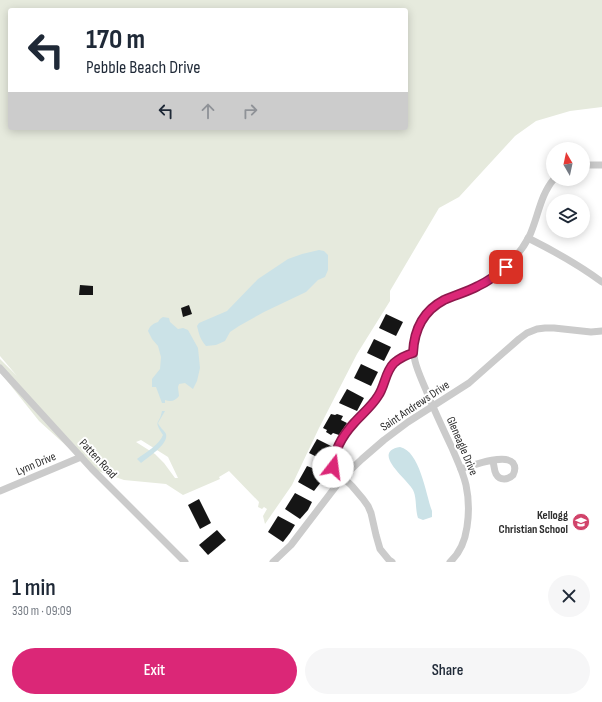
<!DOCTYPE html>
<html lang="en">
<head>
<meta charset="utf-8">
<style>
	body { margin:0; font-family:"Sofia Sans Condensed",sans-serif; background:#f6f6f7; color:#1f2937; height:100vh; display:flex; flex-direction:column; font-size:15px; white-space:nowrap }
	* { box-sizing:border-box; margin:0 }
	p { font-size:13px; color:#747a83 }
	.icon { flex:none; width:22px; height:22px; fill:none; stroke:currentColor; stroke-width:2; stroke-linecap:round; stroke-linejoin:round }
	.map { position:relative; height:562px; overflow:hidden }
	.details { display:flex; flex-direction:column; background:#fff; flex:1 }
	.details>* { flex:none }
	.hud { position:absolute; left:8px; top:8px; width:400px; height:122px; border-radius:4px; box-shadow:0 2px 10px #0003; background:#fff; color:#1f2937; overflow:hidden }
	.needle { width:26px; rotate:351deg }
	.buttons { position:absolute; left:546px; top:142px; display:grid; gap:8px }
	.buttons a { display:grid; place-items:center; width:44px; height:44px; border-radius:50%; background:#fff; box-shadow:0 2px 10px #0003; font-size:20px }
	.pin { position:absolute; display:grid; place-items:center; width:34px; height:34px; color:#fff; margin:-17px; border-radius:8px; box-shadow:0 2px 6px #0006 }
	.me { position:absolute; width:44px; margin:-22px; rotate:15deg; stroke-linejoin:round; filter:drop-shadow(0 0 3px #0008) }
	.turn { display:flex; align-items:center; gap:14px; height:84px; padding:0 12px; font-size:18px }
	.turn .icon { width:52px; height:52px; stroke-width:2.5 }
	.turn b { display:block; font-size:28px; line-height:34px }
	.lanes { display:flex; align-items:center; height:38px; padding:0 12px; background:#0003; justify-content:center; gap:20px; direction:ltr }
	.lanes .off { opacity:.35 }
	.round { display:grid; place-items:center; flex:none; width:42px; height:42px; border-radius:21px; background:#f6f6f7 }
	.overview { display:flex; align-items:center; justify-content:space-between; height:68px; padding:0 12px }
	h1 { font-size:24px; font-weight:600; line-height:30px }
	.button { display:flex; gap:8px; margin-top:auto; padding:8px 12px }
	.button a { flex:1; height:46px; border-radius:24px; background:#db2777; color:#fff; font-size:16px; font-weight:600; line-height:46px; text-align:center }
	.button a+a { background:#f6f6f7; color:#1f2937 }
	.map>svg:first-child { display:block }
</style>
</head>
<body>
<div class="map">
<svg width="602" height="562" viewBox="0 0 602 562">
	<rect width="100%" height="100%" fill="#fff"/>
	<path fill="#e6eadd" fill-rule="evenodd" d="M0,0H602V107L570,111L536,121L515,136L459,197L439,208L390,291V301L357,354L319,428L292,485L265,524L263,516L267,509L264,507L262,509L258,507L259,502L229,471L219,477L220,479L183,495L166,484L124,480L92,469L39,421L0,372V359L17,376L0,356ZM10,10H406V128H10ZM141,440L168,457L178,478H175L164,463L155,454L136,442Z"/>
	<g fill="#cbe2e7">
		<path d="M319,250L324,251L328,255V270L325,277L318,280L306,292L264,312L239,326L230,332L225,341L216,345L206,346C200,339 199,334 197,326L199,323L227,311L258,279L288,259L302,254Z"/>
		<path d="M163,317L169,318L170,322L178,329L183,328L188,330L198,348L200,368L197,381L193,389L185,383L179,384L178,387L179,396C175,401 171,402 165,400V403H162L156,387H152V379L160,369L161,357L158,346L152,339L148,331C150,326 152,324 158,322L160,319Z"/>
		<path d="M162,411H165L158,423C160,428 164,430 166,434C169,444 147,458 141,463L137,459C145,453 160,444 163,435C153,419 159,426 162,411Z"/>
		<path d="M400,447C420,451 426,495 432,511V517L423,520L418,518C415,509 417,498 413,490C408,480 370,452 400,447Z"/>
	</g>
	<g fill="#151515">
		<polygon points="80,285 93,286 93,295 79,295"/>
		<polygon points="189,305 192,314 183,317 181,308"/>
		<polygon points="386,314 403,322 396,336 379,328"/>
		<polygon points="374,339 391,347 384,361 367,353"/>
		<polygon points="361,364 378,372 371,386 354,378"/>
		<polygon points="347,389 364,398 357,411 339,403"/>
		<polygon points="331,414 335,415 337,414 343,416 341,420 347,423 339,435 333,433 331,435 326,432 327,430 323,428"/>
		<polygon points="317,439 333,447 327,462 309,453"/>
		<polygon points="307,466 325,473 321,482 314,491 298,482"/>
		<polygon points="295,493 312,502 308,510 300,519 285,509"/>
		<polygon points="199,499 211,523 200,529 188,505"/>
		<polygon points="278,516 295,525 290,533 283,542 268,532"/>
		<polygon points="217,530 226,540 208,555 199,545"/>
	</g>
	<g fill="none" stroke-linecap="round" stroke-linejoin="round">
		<g stroke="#cbcbcb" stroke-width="7">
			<polyline points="583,165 602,165"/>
			<path d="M528,238C554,251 579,265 602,282"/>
			<polyline points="0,368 92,469 185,562"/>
			<path d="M461,469C471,466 505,453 513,463C516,467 515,471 513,475C508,480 500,481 496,474C494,470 494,465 493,461"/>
			<polyline points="0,491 81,457"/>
			<polyline points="273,562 291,545 343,477 362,459 384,440 408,422 469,383 495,360 519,339 527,333 537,329 545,328 554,328 591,332 602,331"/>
			<polyline points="392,562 389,560 380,549 376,535 371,513 368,506 363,499 352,486 334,469 333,464 336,452 345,434 353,423 378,396 392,366 399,359 413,353"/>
			<path d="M450,562C460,553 465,541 467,527C469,514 469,499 466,485C463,472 457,460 452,448C443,429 434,410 426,390C419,373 410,357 415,338C422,303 450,300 477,287C485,283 493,278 500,272C511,263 522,250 529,237C538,218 540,195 554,179"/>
		</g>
	</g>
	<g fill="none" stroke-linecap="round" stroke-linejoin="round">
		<defs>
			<path id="route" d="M333,467C334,451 343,435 354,423C362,414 372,406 378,396C385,386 385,372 394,363C400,358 406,355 413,353C414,331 423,311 444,300C455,295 467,292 478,286C489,281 498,274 506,267"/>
		</defs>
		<use href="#route" stroke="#8e194d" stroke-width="10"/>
		<use href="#route" stroke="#db2777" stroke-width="7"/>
	</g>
	<defs>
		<symbol id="school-disc" viewBox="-11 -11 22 22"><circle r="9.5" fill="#d1436a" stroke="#fff"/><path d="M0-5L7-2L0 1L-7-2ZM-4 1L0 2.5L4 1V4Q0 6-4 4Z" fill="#fff"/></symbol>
	</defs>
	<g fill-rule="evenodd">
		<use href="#school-disc" x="571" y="512" width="20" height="20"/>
	</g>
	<g text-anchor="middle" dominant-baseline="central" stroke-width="4" stroke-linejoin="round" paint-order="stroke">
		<g font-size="12" fill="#2e2e2e" stroke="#fff">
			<text transform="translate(415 406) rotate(-34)">Saint Andrews Drive</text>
			<text transform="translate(462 446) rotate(67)">Gleneagle Drive</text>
			<text transform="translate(98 459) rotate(47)">Patten Road</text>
			<text transform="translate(36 464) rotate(-23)">Lynn Drive</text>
		</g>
		<g font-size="12" font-weight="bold" fill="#2e2e2e" stroke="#fff" text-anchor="end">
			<text x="568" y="515">Kellogg<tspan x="568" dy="14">Christian School</tspan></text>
		</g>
	</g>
</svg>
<div class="buttons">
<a><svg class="needle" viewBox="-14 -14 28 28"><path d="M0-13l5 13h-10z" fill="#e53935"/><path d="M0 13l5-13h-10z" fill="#747a83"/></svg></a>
<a><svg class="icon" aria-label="layers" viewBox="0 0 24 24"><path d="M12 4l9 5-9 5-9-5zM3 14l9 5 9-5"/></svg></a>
</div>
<div class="pin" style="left:506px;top:267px;background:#d93025"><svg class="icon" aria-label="arrive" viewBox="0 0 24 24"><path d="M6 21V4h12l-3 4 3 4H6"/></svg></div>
<svg class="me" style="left:333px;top:467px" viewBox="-20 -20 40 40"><circle r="19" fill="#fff"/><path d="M0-13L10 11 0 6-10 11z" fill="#db2777"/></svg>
<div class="hud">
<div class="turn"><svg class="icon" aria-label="left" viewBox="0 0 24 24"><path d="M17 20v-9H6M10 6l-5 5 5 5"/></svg><div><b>170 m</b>Pebble Beach Drive</div></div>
<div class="lanes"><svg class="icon" aria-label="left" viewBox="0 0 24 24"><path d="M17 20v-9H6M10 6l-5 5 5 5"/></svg><svg class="icon off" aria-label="ahead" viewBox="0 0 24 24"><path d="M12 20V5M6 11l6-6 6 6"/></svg><svg class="icon off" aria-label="right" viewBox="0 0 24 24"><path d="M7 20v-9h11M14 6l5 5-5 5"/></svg></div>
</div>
</div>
<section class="details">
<div class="overview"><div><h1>1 min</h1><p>330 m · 09:09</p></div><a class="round"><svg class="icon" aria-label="close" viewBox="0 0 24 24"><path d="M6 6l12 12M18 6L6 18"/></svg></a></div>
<div class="button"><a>Exit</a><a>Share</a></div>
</section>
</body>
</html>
